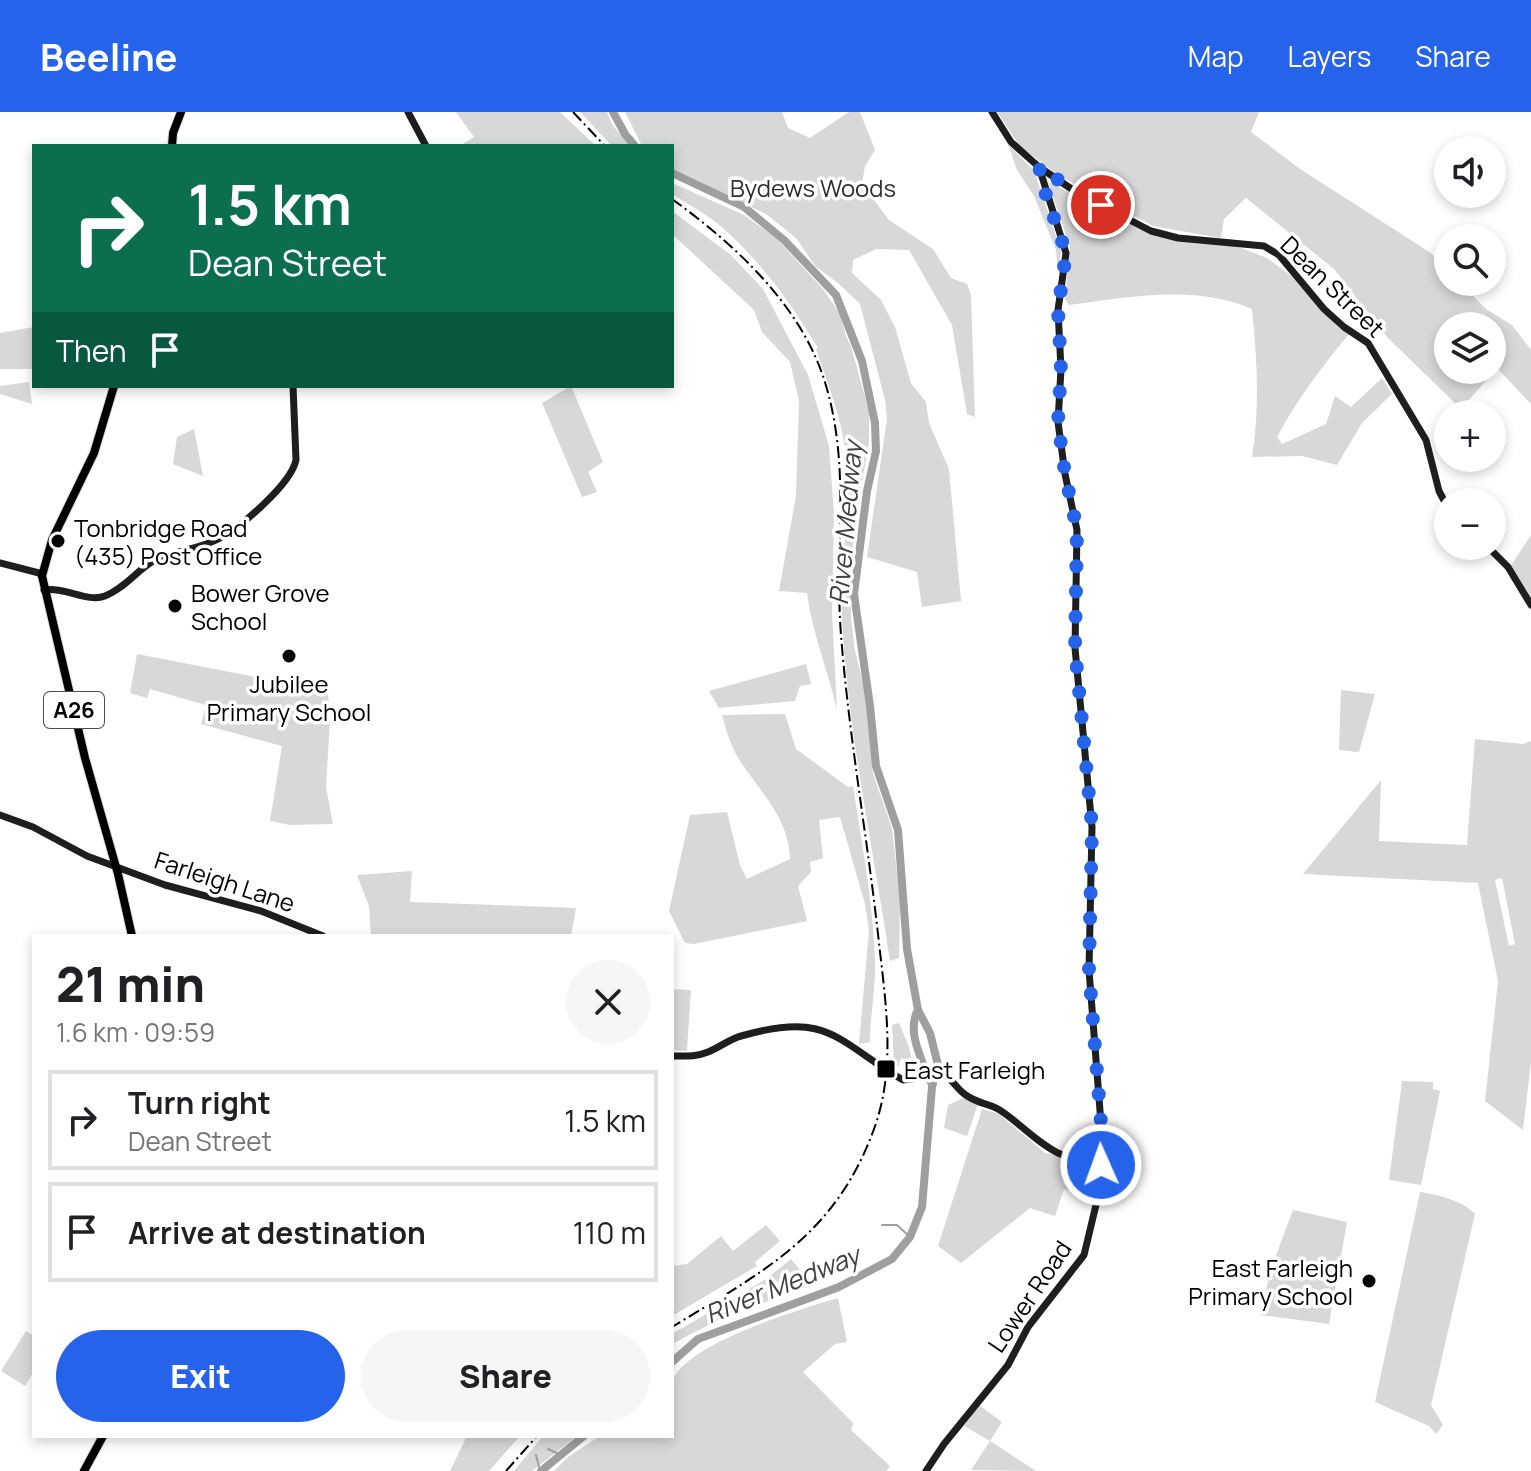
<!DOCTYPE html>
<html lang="en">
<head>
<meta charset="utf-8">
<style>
	body { margin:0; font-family:Manrope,sans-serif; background:#f6f6f6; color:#202124; height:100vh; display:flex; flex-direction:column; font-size:30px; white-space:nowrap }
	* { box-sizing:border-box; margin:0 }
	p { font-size:26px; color:#757577 }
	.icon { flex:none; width:44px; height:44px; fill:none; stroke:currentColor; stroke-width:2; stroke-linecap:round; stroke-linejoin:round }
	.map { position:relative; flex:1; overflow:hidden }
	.details { position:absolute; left:32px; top:822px; width:642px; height:504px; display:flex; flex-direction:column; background:#fff; border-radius:0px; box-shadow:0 4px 12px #0003 }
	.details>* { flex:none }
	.banner { position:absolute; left:32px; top:32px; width:642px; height:244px; border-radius:0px; box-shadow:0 4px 12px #0003; background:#0b6e4f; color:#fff; overflow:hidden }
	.fabs { position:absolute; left:1434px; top:24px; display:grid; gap:16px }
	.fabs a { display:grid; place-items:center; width:72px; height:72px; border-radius:50%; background:#fff; box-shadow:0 4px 12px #0003; font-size:40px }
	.pin { position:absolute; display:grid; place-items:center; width:68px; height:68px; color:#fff; margin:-34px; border:4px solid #fff; border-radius:50%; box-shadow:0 2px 8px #0007 }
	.me { position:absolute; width:88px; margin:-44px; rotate:358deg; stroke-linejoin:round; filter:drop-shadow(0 0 6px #0008) }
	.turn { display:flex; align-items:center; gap:28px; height:168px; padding:0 24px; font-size:36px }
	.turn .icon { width:104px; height:104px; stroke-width:2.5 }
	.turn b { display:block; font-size:56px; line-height:68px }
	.then { display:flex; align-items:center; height:76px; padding:0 24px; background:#0003; gap:16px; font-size:30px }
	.round { display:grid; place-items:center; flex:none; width:84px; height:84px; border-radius:42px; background:#f6f6f6 }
	.headline { display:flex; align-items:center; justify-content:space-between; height:136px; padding:0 24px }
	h1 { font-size:48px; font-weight:800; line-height:60px }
	.primary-button { display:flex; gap:16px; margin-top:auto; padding:16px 24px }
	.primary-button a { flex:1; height:92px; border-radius:48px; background:#2563eb; color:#fff; font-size:32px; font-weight:800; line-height:92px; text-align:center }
	.primary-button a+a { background:#f6f6f6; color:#202124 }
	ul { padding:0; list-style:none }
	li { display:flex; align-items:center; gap:24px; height:100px; margin:0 16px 12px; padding:0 8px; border:4px solid #e0e0e0; border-radius:0px }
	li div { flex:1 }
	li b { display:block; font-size:30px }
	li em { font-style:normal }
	header { display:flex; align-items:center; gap:48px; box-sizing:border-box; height:112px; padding:0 40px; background:#2563eb; color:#fff }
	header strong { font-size:38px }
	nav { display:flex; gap:44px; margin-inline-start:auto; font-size:28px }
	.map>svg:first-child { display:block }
</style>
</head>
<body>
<header>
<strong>Beeline</strong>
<nav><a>Map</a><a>Layers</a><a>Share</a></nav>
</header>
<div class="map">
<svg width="1531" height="1359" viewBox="0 0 1531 1359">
	<rect width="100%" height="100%" fill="#fff"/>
	<g fill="#d8d8d8" fill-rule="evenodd">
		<polygon points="456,0 560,0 596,34 466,34 464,31 474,25"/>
		<polygon points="580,0 607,0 613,14 631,34 612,34"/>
		<polygon points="625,0 782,0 788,16 810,26 849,0 860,0 875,38 865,54 862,72 889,108 933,137 951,166 967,172 971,183 975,305 967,302 952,213 909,138 876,137 853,148 852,161 881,188 895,215 911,271 926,290 929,311 949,357 961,489 922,495 917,460 867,445 887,307 885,288 860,192 838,171 816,155 796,126 766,102 672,58 672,34 642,34"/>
		<path d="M997,0H1259L1251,20L1300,57L1431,141L1448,159V170H1459L1486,197L1512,213L1531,238V292L1497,256L1461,297L1388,226L1334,157L1246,86L1224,107L1221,126L1153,114L1055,61L1019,33ZM1448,214H1492V258H1448Z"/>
		<polygon points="1008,32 1034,59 1061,139 1058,159 1056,138 1034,84 1017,58"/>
		<path d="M1048,70L1146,119L1236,134L1267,146L1293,165L1337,214L1349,222C1322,254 1297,288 1277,325L1282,332L1326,312L1335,284L1351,295L1382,266L1392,282L1362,311L1337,353L1302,344L1252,345C1260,295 1257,247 1252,197C1196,172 1128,185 1069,193L1065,187L1070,135Z"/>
		<path d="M672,71L744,103L776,126L823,177L840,202L846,224L851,234L869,300V330L855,410L851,452V507L855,539L868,591L873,662L892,716L900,788L899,846L890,849C873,735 848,621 842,506C840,457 848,409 847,361C847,319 829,276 816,237L818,236C792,193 762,151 724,117C709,103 689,93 672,82Z"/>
		<path d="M672,99L731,143L763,177L808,263L829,334L834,402L832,501L837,598C828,558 812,521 807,481L779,479L796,384L799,289L790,250L762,220L754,198L672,122Z"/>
		<polygon points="34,215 34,257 0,257 0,221"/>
		<polygon points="29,270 32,292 0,282 0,274"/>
		<polygon points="571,274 603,350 588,360 597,380 582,385 542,291"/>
		<polygon points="194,317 203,364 173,352 177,325"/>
		<polygon points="1531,423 1531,489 1510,455"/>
		<polygon points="137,542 328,579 330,608 326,675 333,712 290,713 270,709 282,634 201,612 206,593 150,577 147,586 130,581"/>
		<polygon points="806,552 811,572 800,574 795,589 719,596 709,579"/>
		<polygon points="1341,578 1375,582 1359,640 1339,638"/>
		<path d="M785,602L796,637L848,675L853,674C862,732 873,790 875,849C876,875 870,903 870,930L859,932L869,818L865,792L840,705L819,708L823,746L810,750L811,760L798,774L807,809L694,832L685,831L669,799L690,703L727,700L740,753L747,767L790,747C789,706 761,681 740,649C731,635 726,618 722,603Z"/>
		<path d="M1475,627L1523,632L1531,629V950L1523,1018L1485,989L1498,869L1478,771L1303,762L1381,668L1379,729L1467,733ZM1502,766L1515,832L1509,834L1495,768Z"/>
		<polygon points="412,759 410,790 576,796 571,824 371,824 369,794 357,763"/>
		<polygon points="672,877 691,878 687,939 672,938"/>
		<polygon points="899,911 909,935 912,950 901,946 898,955 894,953 892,913"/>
		<polygon points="1402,969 1433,970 1433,977 1440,979 1421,1073 1389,1068"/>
		<polygon points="963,986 978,992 967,1024 944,1016 948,993"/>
		<polygon points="982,997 999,1002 1045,1041 1094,1049 1097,1056 1093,1084 1064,1077 1055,1104 1030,1096 961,1151 938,1134"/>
		<path d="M1420,1080C1438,1083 1462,1088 1475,1102L1431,1293L1443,1313L1436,1322L1429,1314L1375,1290Z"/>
		<polygon points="1293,1098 1347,1110 1329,1212 1260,1203 1272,1154"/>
		<polygon points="766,1113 780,1129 755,1150 757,1154 672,1204 672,1154 687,1152 721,1124 733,1139"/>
		<polygon points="791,1147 812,1173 724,1205 672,1232 672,1222 766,1167"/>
		<path d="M838,1186L847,1230L835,1232L803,1260L853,1311L851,1318L890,1354L886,1359H554L568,1345L600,1324H672C672,1308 667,1283 673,1268C687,1231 801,1197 838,1186Z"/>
		<polygon points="26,1219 34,1224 34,1259 25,1274 1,1259"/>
		<polygon points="979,1293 1002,1310 990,1329 1036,1359 971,1358 990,1329 964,1314"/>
		<polygon points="467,1324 520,1324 489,1359 450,1359"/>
		<polygon points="543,1324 577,1324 532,1359 514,1359"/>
	</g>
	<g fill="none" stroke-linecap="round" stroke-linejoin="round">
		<g stroke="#9f9f9f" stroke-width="2">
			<polyline points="882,1113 897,1113 910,1125"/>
			<polyline points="576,1324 581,1326"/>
			<polyline points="548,1337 561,1343"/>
			<polyline points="536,1343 540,1359"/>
		</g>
		<g stroke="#9f9f9f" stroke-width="8">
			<polyline points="613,0 625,22 635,34"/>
			<polyline points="672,61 744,95 784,128 836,183 862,249 875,311 876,339 867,379 854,482 870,594 876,654 898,718 907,837 918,898 930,921 938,953 932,975 922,1095 910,1125 892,1147 839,1175 698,1227 672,1250"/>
			<path d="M918,898C906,919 922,948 930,969"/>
			<polyline points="541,1359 584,1324"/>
		</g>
		<defs>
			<g id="primary">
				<polyline points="172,34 173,21 181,0"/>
				<polyline points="114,274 94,341 52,428 42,464 85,646 118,762 132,824"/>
				<polyline points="84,1359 103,1324"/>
			</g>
		</defs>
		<use href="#primary" stroke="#dbdbdb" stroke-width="10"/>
		<g stroke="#1e1e1e" stroke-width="7">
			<polyline points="408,0 426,34"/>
			<polyline points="992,0 1011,30 1039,55 1076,80 1151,119 1178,126 1264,134 1279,143 1324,197 1344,215 1368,231 1426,328 1439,379 1448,396"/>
			<polyline points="1487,434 1508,455 1531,493"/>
			<polyline points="0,451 39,461 42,464"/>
			<path d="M44,478C64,474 87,491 105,484C123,477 135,461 150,451C172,438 199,438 220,426C242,414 291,372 296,348L293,274"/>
			<polyline points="0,703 33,715 87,744 165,773 261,799 323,824"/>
			<path d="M672,944C685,944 696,945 708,940C720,935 730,927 741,924C829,899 835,928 903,968L946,963C954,970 959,980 969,985C978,991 989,992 998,997C1025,1012 1067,1069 1103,1037"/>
			<polyline points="926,1359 944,1332 1008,1253 1028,1215 1084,1143 1096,1093 1103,1037 1089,858 1092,715 1075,536 1077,418 1065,362 1058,310 1061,257 1058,198 1066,141 1039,55"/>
		</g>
		<use href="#primary" stroke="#000" stroke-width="8"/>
		<g stroke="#000" stroke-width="2" stroke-dasharray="12 4 2 4" stroke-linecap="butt">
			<polyline points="573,0 605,34"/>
			<path d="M672,87C734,132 799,191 824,267C852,355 834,434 841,523C849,626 868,729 879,831C886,893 896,957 874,1017C835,1124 764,1159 672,1215"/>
			<polyline points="506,1359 537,1324"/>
		</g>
	</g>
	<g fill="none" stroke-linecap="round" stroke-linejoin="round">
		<polyline stroke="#2563eb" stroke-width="14" stroke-dasharray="0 25.2" points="1101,93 1076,80 1039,55 1046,83 1066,141 1058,198 1061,257 1058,310 1065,362 1077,418 1075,536 1092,715 1089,858 1103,1037 1101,1053"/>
	</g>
	<g fill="#000" stroke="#fff" stroke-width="3">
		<circle cx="58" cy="429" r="8"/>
		<circle cx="175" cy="494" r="8"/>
		<circle cx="289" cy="544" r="8"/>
		<rect x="876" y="947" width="20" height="20" rx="4"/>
		<circle cx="1369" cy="1169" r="8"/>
	</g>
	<g text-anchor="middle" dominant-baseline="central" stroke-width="7" stroke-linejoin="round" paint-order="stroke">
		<rect fill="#fff" stroke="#4c4c4c" stroke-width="2" x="44" y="580" width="60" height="36" rx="6"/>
		<g font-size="22" font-weight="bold" fill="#000">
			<text x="74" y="598">A26</text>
		</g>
		<g font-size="24" fill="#2f2f2f" stroke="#fff">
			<text x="813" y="75">Bydews Woods</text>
		</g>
		<g font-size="24" fill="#000" stroke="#fff">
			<text transform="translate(1333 174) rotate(44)">Dean Street</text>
			<text transform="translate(225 769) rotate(18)">Farleigh Lane</text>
			<text transform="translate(1029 1184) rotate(-56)">Lower Road</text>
		</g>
		<g font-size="24" fill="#000" stroke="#fff" text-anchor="start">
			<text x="74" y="415">Tonbridge Road<tspan x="74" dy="28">(435) Post Office</tspan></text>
			<text x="191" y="480">Bower Grove<tspan x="191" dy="28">School</tspan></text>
			<text x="289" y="571" text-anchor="middle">Jubilee<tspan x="289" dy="28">Primary School</tspan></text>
			<text x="904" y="957">East Farleigh</text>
			<text x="1353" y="1155" text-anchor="end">East Farleigh<tspan x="1353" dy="28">Primary School</tspan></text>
		</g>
		<g font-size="26" font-style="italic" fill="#404040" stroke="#fff">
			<text transform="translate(845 411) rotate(-85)">River Medway</text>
			<text transform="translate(782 1172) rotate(-22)">River Medway</text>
		</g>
	</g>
</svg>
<div class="fabs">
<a><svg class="icon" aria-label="sound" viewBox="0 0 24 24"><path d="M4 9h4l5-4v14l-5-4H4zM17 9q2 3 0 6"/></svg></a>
<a><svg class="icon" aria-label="search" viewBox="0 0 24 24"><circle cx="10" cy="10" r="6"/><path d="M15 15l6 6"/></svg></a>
<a><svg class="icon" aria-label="layers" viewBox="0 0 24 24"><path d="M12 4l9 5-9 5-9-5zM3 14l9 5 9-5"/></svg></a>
<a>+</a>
<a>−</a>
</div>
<div class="pin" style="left:1101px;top:93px;background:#d93025"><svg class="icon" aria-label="arrive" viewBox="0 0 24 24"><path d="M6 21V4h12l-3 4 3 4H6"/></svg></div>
<svg class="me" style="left:1101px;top:1053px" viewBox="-20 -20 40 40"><circle r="17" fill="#2563eb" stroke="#fff" stroke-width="3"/><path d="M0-11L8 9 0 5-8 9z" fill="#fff"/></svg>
<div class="banner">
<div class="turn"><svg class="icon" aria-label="right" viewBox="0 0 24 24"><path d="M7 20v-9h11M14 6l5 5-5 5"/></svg><div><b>1.5 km</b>Dean Street</div></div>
<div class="then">Then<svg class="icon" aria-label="arrive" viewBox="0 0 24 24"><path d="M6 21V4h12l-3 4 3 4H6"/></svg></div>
</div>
<section class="details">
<div class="headline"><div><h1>21 min</h1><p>1.6 km · 09:59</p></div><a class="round"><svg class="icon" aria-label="close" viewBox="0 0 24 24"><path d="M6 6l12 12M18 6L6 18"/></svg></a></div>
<ul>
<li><svg class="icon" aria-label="right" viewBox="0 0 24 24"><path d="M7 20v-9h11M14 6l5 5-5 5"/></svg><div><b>Turn right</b><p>Dean Street</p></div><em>1.5 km</em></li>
<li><svg class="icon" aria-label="arrive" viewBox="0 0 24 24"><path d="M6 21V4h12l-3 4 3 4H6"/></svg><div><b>Arrive at destination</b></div><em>110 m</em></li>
</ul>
<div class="primary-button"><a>Exit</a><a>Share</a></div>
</section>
</div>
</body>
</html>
